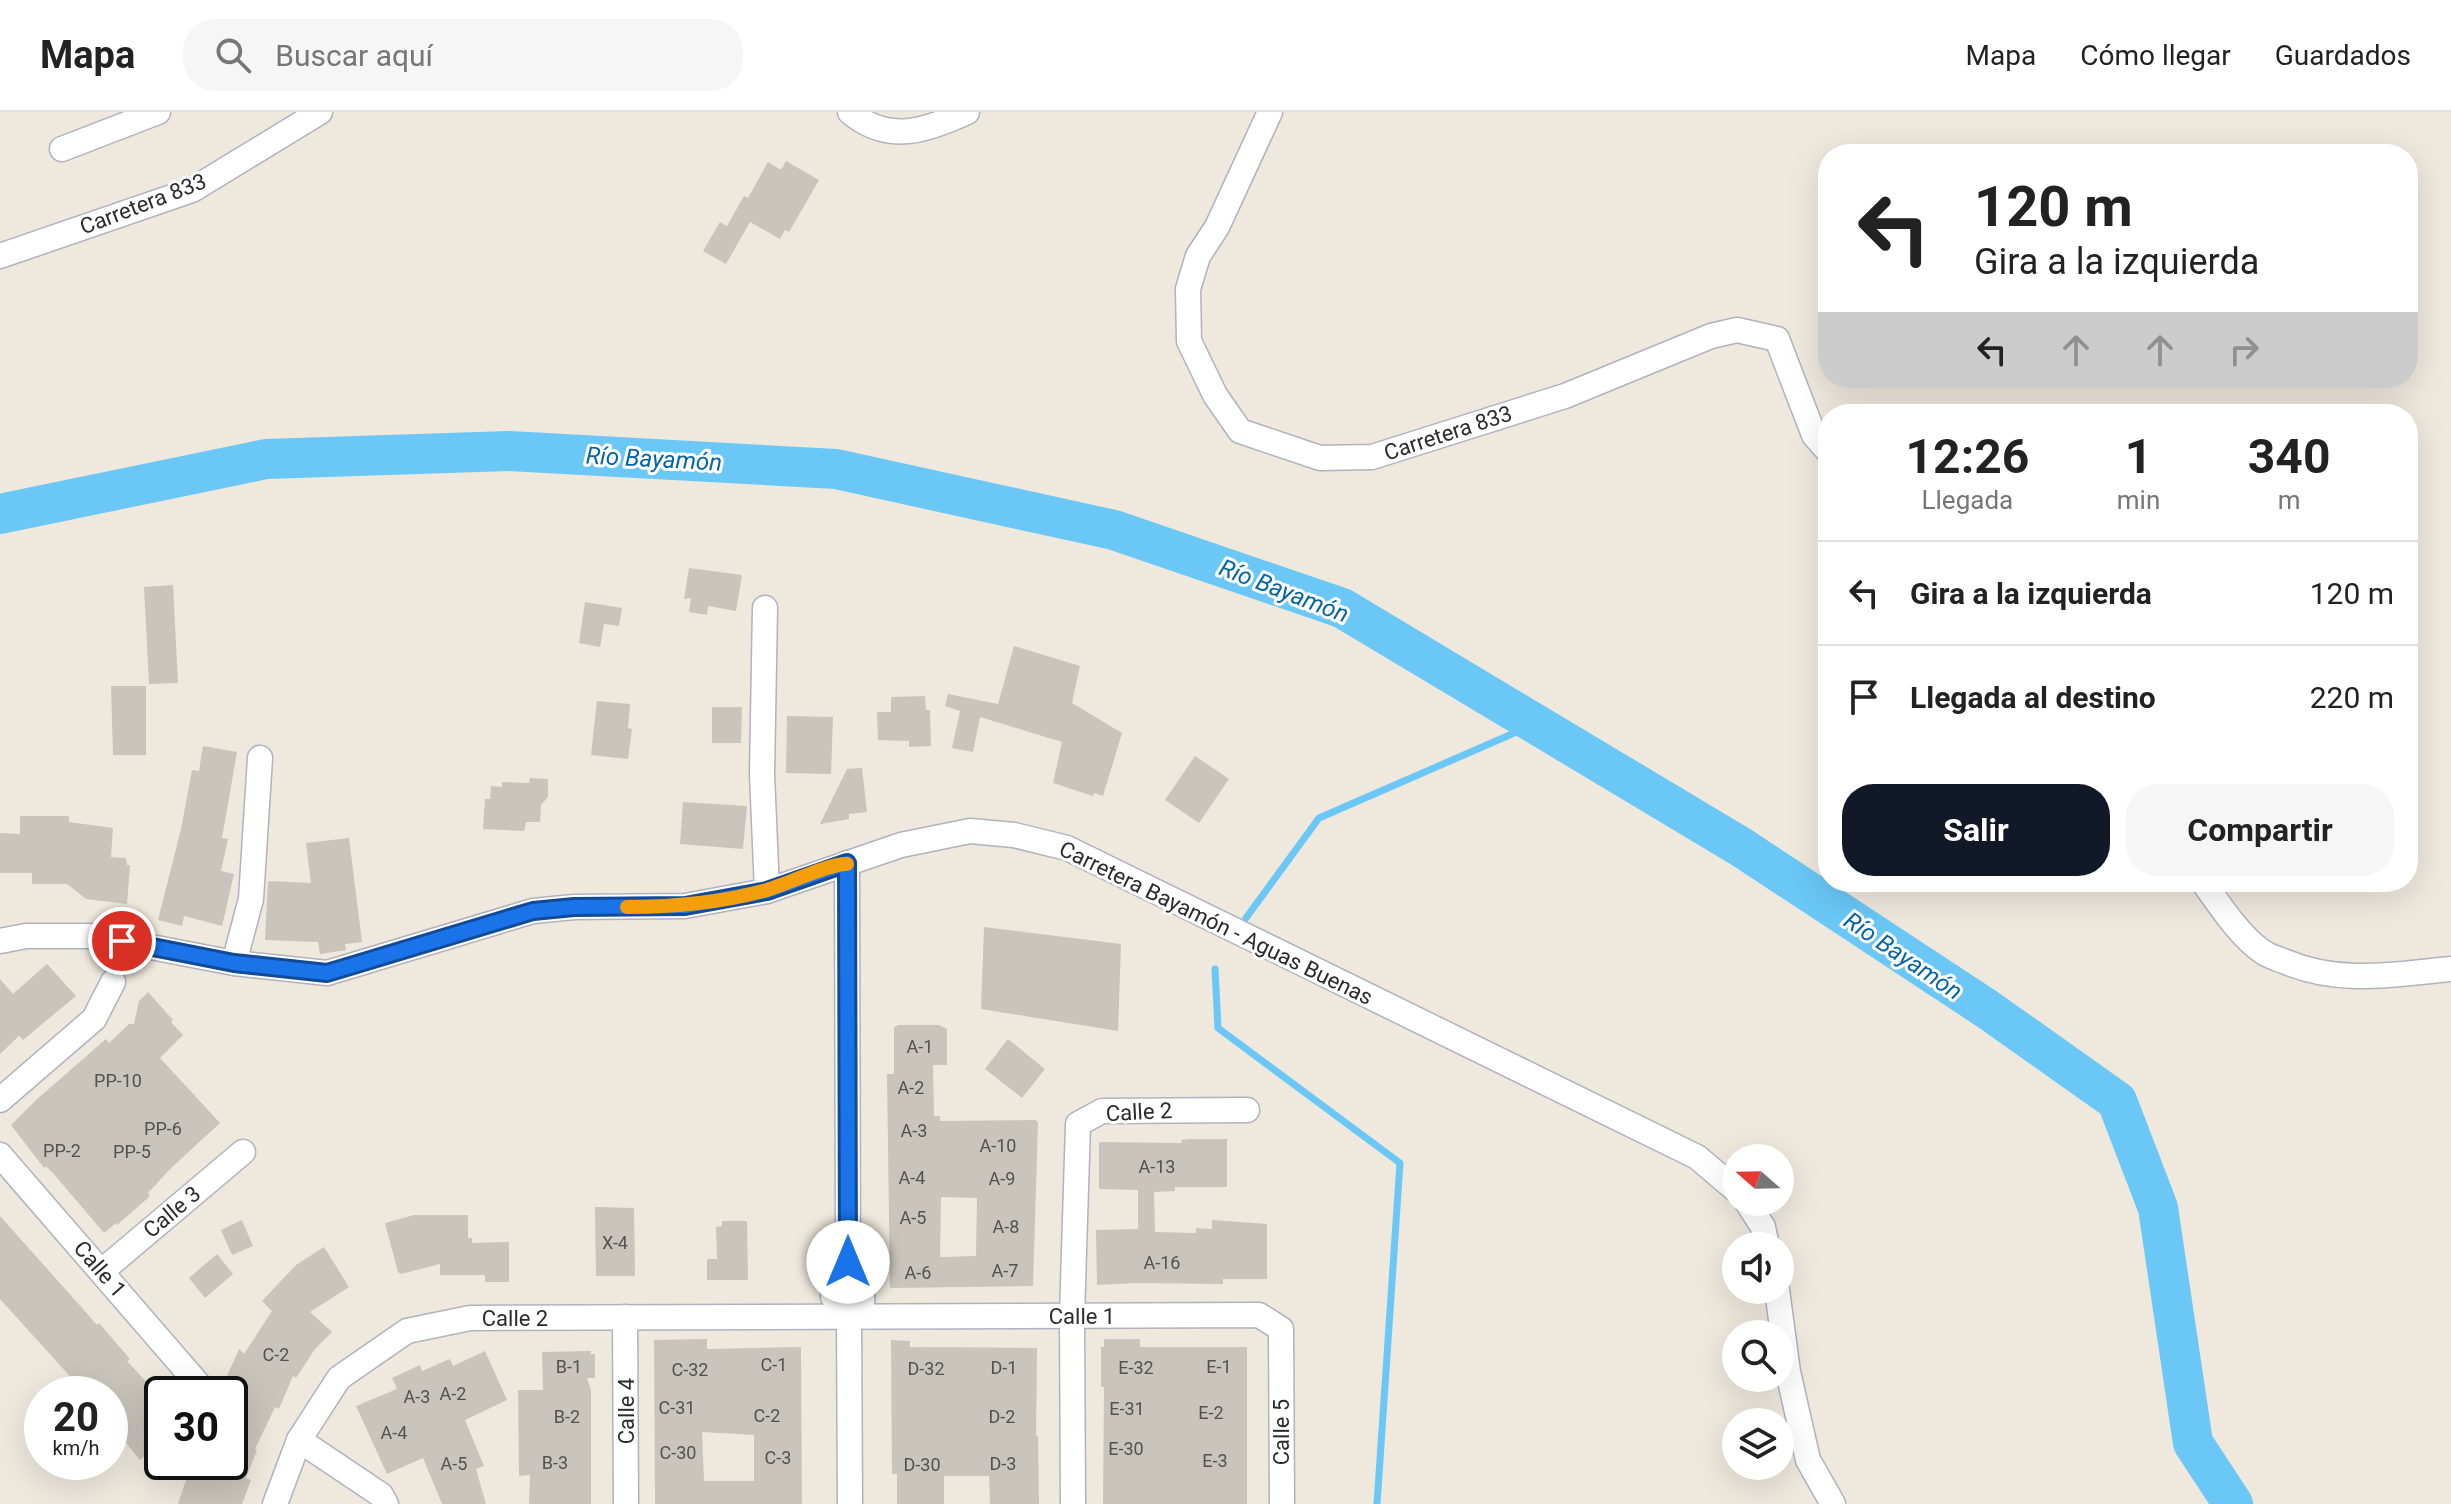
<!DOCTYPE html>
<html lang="es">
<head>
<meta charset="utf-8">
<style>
	body { margin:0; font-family:Roboto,sans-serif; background:#f6f6f6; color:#222; height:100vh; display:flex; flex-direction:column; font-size:30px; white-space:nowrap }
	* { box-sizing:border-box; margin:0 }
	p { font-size:26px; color:#767676 }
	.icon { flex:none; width:44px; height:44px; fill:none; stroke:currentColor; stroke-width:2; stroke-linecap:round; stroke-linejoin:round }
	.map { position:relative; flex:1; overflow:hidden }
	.panel { position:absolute; left:1818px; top:292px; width:600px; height:488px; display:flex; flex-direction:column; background:#fff; border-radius:32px; box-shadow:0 8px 32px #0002 }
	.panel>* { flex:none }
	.top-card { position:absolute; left:1818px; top:32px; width:600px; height:244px; border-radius:32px; box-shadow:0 8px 32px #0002; background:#fff; color:#222; overflow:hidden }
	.needle { width:52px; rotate:290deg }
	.fabs { position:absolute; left:1722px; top:1032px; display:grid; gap:16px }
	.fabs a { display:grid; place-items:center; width:72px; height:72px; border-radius:50%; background:#fff; box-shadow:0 8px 32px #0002; font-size:40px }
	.speed { position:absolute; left:24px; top:1264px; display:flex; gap:16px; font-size:40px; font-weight:700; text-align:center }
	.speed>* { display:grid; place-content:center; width:104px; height:104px; border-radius:50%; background:#fff; box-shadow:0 8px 32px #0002; line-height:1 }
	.speed small { font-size:20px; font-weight:400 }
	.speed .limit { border:4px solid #111; border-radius:12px; background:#fff; color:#111 }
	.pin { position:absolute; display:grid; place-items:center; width:68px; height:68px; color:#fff; margin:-34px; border:4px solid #fff; border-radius:50%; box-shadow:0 2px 8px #0007 }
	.me { position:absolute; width:88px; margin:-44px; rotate:0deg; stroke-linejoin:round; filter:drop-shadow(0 0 6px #0008) }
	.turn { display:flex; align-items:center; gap:28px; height:168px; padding:0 24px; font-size:36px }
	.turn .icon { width:104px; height:104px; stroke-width:2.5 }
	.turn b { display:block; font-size:56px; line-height:68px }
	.lanes { display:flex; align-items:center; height:76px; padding:0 24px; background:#0003; justify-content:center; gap:40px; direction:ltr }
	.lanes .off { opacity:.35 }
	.eta { display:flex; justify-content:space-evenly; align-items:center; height:136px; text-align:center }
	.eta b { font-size:48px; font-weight:700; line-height:56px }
	.primary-button { display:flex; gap:16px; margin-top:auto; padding:16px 24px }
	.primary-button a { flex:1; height:92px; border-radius:32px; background:#111827; color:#fff; font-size:32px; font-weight:700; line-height:92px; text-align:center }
	.primary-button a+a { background:#f6f6f6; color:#222 }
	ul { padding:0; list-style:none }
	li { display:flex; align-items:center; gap:24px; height:104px; padding:0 24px; border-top:2px solid #e0e0e0 }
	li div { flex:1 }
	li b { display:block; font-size:30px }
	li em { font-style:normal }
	header { display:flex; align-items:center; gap:48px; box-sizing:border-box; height:112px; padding:0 40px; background:#fff; border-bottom:2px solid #e0e0e0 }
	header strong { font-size:38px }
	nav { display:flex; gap:44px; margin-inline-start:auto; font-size:28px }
	.search { width:560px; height:72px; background:#f6f6f6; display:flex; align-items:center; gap:20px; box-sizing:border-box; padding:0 28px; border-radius:32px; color:#767676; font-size:30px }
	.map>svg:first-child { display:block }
</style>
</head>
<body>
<header>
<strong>Mapa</strong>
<div class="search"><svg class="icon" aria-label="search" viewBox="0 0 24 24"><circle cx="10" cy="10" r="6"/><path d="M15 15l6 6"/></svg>Buscar aquí</div>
<nav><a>Mapa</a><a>Cómo llegar</a><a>Guardados</a></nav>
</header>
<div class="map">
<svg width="2451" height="1392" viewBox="0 0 2451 1392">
	<rect width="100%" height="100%" fill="#eee8dd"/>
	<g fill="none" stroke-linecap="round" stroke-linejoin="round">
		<g stroke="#6ac7f6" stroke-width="7">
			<polyline points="1246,806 1319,706 1535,612"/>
			<polyline points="1215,857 1218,916 1400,1051 1377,1392"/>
		</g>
		<polyline stroke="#6ac7f6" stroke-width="40" points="0,402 266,347 509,339 836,357 1114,418 1342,496 1741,735 1987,897 2117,989 2158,1096 2193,1331 2233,1392"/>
	</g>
	<g fill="#c9c5bc" fill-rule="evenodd">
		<polygon points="786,49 819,68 789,120 785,118 780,127 750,110 726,152 703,139 720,110 727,114 744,84 748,86 768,50 781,58"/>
		<polygon points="689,456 742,463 736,499 708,494 707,503 689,500 691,486 684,487"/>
		<polygon points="173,473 178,571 149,572 144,475"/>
		<polygon points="585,490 622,496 619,514 604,512 600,535 579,531"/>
		<polygon points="1014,534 1080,554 1072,591 1122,621 1103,684 1094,681 1093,684 1053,671 1062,630 980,605 973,640 952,636 960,599 945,594 948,582 998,592"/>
		<polygon points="111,574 146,574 146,643 113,643"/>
		<polygon points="925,584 926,598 930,598 931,634 909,635 909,629 878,628 877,600 891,600 891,585"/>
		<polygon points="597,589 630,592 628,616 632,617 628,647 591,643"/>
		<polygon points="712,595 742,595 741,631 712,631"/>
		<polygon points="787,604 833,605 831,662 786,661"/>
		<polygon points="203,634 237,640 222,726 228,727 221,759 234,762 222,814 184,804 182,814 158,808 181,717 192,658 199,659"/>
		<polygon points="1195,644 1229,667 1199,711 1165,688"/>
		<polygon points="862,656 867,700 849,702 849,707 820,712 847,657"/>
		<polygon points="530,666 548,667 548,685 541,693 540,710 526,710 524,719 483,717 485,687 490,687 491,674 502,675 502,670 529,671"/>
		<polygon points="683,690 747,694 743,737 680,732"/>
		<polygon points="20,704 69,704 69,710 113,716 111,745 126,746 127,753 130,753 127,792 86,787 67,772 32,772 32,761 0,761 0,721 20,722"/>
		<polygon points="349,726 362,830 345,832 346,838 320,842 318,830 265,828 268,769 311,771 306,731"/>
		<polygon points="984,815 1121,832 1118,919 981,897"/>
		<polygon points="47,852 76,884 23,928 19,924 0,942 0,867 13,882"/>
		<polygon points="148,880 173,908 171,910 183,923 160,946 220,1011 170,1057 148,1081 150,1084 117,1113 116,1111 104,1121 53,1061 46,1054 44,1056 11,1013 36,988 106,927 109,931 129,912 134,912 139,889"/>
		<path d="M899,913H939L947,917V953H933L934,1004H940V1009L1035,1008L1038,1010L1033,1174L890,1176L887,962H894V915ZM941,1085L977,1086L976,1144L940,1145Z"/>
		<polygon points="1008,927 1045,957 1022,986 985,957"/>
		<polygon points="1191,1027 1227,1027 1227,1075 1175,1075 1175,1079 1154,1080 1155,1120 1196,1121 1196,1116 1212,1117 1212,1108 1267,1112 1267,1167 1223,1167 1223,1172 1136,1171 1097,1173 1096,1118 1138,1117 1138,1078 1099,1077 1099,1030 1182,1031 1181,1028"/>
		<polygon points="595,1095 634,1096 635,1164 596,1164"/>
		<polygon points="414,1103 468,1103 468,1126 472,1126 472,1131 509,1130 509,1170 485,1170 485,1163 440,1163 440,1152 401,1162 398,1160 385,1111"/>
		<polygon points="0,1104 83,1197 97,1213 99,1211 130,1247 127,1249 162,1287 162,1348 153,1337 140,1348 110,1311 110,1282 86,1282 0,1187"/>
		<polygon points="242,1108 253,1134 232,1143 221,1118"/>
		<polygon points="722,1109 747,1109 748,1168 707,1168 707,1147 717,1147 716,1115 722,1114"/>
		<polygon points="324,1135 349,1175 310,1200 332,1220 315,1237 296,1266 293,1264 279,1297 275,1295 255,1337 257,1338 246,1366 251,1368 242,1392 178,1392 192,1350 230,1350 230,1282 219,1282 239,1237 244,1242 272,1199 262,1189 296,1153"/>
		<polygon points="217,1142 233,1162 205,1186 189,1166"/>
		<path d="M707,1227V1237L801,1235L802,1392H655L654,1228ZM702,1320L754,1323V1369H704Z"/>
		<polygon points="1104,1227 1140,1227 1140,1235 1247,1235 1247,1392 1103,1392 1104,1275 1101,1275 1101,1235 1104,1235"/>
		<polygon points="891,1228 910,1229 910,1235 1037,1236 1036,1324 1038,1324 1039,1392 990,1392 989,1364 944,1364 944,1392 897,1392 897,1362 892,1362"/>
		<polygon points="485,1239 507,1288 465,1308 484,1354 476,1357 486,1392 442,1392 423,1346 387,1362 356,1294 397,1277 392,1266 420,1253 422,1259 450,1247 453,1254"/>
		<polygon points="591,1239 590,1242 595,1242 595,1266 587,1266 591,1278 591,1392 529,1392 530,1363 519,1364 518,1278 543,1278 542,1240"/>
	</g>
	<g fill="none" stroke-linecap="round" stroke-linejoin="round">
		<defs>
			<g id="minor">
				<path d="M850,0C888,32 926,19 967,0"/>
				<polyline points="1270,0 1217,115 1198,144 1188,177 1189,229 1215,283 1240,319 1320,346 1372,345 1565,284 1711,224 1737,218 1777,227 1814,323 1828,339"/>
				<polyline points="62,37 158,0"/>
				<polyline points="0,144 192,78 320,0"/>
				<polyline points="765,496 762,662 767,779"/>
				<polyline points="847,751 848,1150 863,1163 862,1190 849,1205"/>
				<path d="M2203,770C2219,792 2240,825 2263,840C2270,845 2279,847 2286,850C2340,873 2395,862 2451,857"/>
				<polyline points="0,829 26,824 94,824 234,851 327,861 533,799 574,795 685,794 767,779 901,733 970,719 1014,723 1067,736 1697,1045 1736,1078"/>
				<polyline points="234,851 251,787 260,646"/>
				<polyline points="0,988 94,907 113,870"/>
				<polyline points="0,1043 199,1273"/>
				<polyline points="1747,1090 1763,1115 1767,1134"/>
				<polyline points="848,1150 834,1161 833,1185 849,1205 850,1392"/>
				<polyline points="102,1159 243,1040"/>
				<polyline points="1777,1178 1788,1260 1808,1348 1833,1392"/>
				<polyline points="625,1205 626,1392"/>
				<polyline points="299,1328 381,1383 386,1392"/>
				<polyline points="275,1392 299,1328 339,1266 407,1219 470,1206 1259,1203 1281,1217 1282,1392"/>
				<polyline points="1073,1392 1072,1204 1078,1012 1102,999 1247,998"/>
			</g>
		</defs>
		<use href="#minor" stroke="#b1b2c0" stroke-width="27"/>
		<use href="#minor" stroke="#fff" stroke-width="24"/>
	</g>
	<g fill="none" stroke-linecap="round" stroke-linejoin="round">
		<defs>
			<polyline id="route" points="122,829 234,851 327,861 533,799 574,795 685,794 767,779 847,751 848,1150"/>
		</defs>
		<use href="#route" stroke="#114b97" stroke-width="20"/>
		<use href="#route" stroke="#1a73e8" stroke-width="14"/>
		<path stroke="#f59e0b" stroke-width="14" d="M627,795C674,795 721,791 767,778C788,772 830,751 847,752"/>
	</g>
	<g text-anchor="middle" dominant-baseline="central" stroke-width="6" stroke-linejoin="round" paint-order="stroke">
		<g font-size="18" fill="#52524f">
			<text x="920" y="934">A-1</text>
			<text x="118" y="968">PP-10</text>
			<text x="911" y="975">A-2</text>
			<text x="163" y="1016">PP-6</text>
			<text x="914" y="1018">A-3</text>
			<text x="998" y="1033">A-10</text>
			<text x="62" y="1038">PP-2</text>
			<text x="132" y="1039">PP-5</text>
			<text x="1157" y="1054">A-13</text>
			<text x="912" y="1065">A-4</text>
			<text x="1002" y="1066">A-9</text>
			<text x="913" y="1105">A-5</text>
			<text x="1006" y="1114">A-8</text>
			<text x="615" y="1130">X-4</text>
			<text x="1162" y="1150">A-16</text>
			<text x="1005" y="1158">A-7</text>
			<text x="918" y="1160">A-6</text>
			<text x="276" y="1242">C-2</text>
			<text x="774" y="1252">C-1</text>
			<text x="569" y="1254">B-1</text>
			<text x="1219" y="1254">E-1</text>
			<text x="1004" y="1255">D-1</text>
			<text x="1136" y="1255">E-32</text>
			<text x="926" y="1256">D-32</text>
			<text x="690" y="1257">C-32</text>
			<text x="453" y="1281">A-2</text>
			<text x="417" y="1284">A-3</text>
			<text x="677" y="1295">C-31</text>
			<text x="1127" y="1296">E-31</text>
			<text x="1211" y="1300">E-2</text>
			<text x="767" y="1303">C-2</text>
			<text x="567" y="1304">B-2</text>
			<text x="1002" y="1304">D-2</text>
			<text x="394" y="1320">A-4</text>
			<text x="1126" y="1336">E-30</text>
			<text x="678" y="1340">C-30</text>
			<text x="778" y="1345">C-3</text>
			<text x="1215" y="1348">E-3</text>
			<text x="555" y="1350">B-3</text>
			<text x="454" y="1351">A-5</text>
			<text x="1003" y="1351">D-3</text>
			<text x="922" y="1352">D-30</text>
		</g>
		<g font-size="22" fill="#2b2b2b" stroke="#fff">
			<text transform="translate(143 92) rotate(-21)">Carretera 833</text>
			<text transform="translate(1448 321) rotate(-18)">Carretera 833</text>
			<text transform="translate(1216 811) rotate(26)">Carretera Bayamón - Aguas Buenas</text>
			<text transform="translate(1139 1000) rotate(-3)">Calle 2</text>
			<text transform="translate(172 1100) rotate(-40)">Calle 3</text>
			<text transform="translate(100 1157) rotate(49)">Calle 1</text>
			<text x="1082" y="1204">Calle 1</text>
			<text x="515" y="1206">Calle 2</text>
			<text transform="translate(626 1299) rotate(-90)">Calle 4</text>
			<text transform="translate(1281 1320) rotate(-90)">Calle 5</text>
		</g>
		<g font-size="24" font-style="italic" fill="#0564a5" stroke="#fff">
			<text transform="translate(654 347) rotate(3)">Río Bayamón</text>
			<text transform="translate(1284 479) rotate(21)">Río Bayamón</text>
			<text transform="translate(1903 844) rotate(34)">Río Bayamón</text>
		</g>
	</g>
</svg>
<div class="fabs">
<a><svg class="needle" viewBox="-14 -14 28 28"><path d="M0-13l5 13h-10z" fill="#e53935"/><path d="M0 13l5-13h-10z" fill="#767676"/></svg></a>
<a><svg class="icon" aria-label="sound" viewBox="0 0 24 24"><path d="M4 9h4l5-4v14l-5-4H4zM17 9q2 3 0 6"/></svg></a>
<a><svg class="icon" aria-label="search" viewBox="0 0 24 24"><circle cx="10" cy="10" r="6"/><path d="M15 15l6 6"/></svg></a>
<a><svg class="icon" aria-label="layers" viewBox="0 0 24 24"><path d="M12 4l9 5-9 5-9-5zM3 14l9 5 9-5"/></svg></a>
</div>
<div class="speed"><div>20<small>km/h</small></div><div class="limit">30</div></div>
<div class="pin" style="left:122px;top:829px;background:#d93025"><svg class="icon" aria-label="arrive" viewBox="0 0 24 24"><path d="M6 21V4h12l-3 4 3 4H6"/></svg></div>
<svg class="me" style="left:848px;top:1150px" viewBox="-20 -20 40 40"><circle r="19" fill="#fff"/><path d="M0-13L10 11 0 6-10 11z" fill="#1a73e8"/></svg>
<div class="top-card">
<div class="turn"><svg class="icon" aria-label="left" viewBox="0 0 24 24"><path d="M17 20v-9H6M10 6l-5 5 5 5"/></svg><div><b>120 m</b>Gira a la izquierda</div></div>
<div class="lanes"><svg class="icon" aria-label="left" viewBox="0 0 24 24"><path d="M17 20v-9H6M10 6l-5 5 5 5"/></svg><svg class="icon off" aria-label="ahead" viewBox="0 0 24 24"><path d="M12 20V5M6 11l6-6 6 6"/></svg><svg class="icon off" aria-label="ahead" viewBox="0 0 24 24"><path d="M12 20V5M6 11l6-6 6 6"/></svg><svg class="icon off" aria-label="right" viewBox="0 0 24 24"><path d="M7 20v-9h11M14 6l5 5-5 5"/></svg></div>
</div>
<section class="panel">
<div class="eta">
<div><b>12:26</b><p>Llegada</p></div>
<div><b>1</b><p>min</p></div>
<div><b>340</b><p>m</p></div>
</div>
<ul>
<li><svg class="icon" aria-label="left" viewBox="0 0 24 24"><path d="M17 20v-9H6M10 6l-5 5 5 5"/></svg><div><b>Gira a la izquierda</b></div><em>120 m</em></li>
<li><svg class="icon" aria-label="arrive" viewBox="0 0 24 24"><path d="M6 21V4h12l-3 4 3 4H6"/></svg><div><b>Llegada al destino</b></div><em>220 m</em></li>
</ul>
<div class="primary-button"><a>Salir</a><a>Compartir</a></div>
</section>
</div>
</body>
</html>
